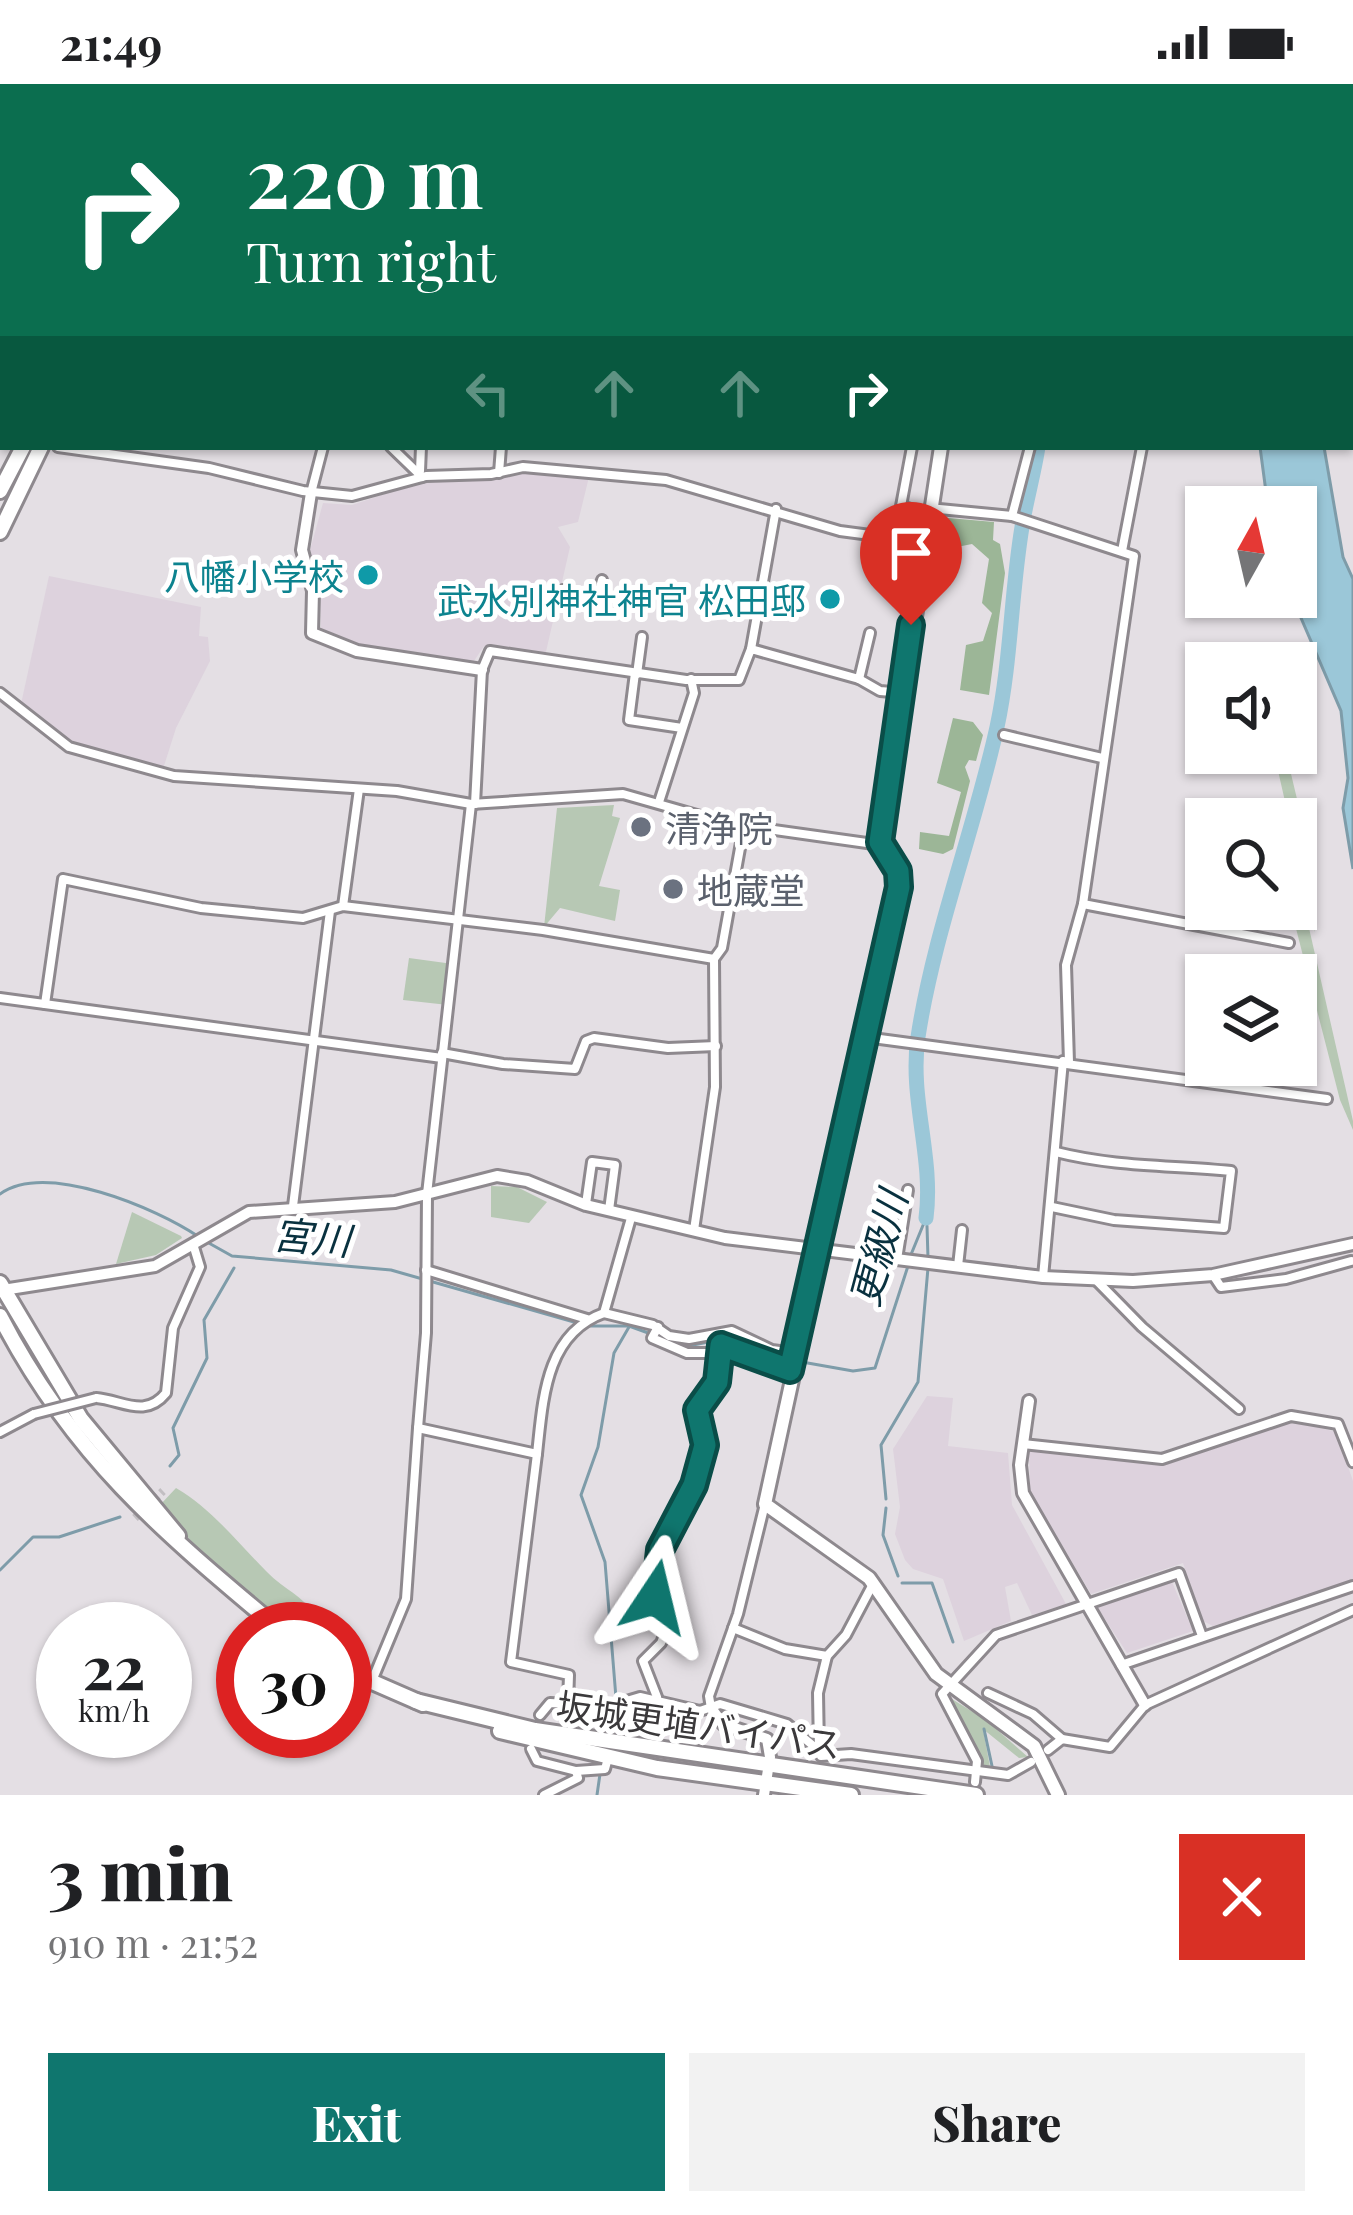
<!DOCTYPE html>
<html lang="en">
<head>
<meta charset="utf-8">
<style>
	body { margin:0; font-family:"Playfair Display","Noto Sans JP",serif; background:#f2f2f2; color:#202124; height:100vh; display:flex; flex-direction:column; font-size:45px; white-space:nowrap }
	* { box-sizing:border-box; margin:0 }
	p { font-size:39px; color:#757577 }
	.icon { flex:none; width:66px; height:66px; fill:none; stroke:currentColor; stroke-width:2; stroke-linecap:round; stroke-linejoin:round }
	.map { position:relative; height:1711px; overflow:hidden }
	.panel { display:flex; flex-direction:column; background:#fff; flex:1 }
	.panel>* { flex:none }
	.hud { position:absolute; left:0px; top:0px; width:1353px; height:366px; box-shadow:0 3px 9px #0004; background:#0b6e4f; color:#fff; overflow:hidden }
	.needle { width:78px; rotate:8deg }
	.controls { position:absolute; left:1185px; top:402px; display:grid; gap:24px }
	.controls a { display:grid; place-items:center; width:132px; height:132px; border-radius:0px; background:#fff; box-shadow:0 3px 9px #0004; font-size:60px }
	.speed { position:absolute; left:36px; top:1518px; display:flex; gap:24px; font-size:60px; font-weight:700; text-align:center }
	.speed>* { display:grid; place-content:center; width:156px; height:156px; border-radius:50%; background:#fff; box-shadow:0 3px 9px #0004; line-height:1 }
	.speed small { font-size:30px; font-weight:400 }
	.speed .limit { border:18px solid #d22; background:#fff; color:#111 }
	.pin { position:absolute; display:grid; place-items:center; width:102px; height:102px; color:#fff; margin:-123px -51px; border-radius:50% 50% 50% 0; rotate:-45deg; box-shadow:0 0 12px #0007 }
	.pin .icon { rotate:45deg }
	.me { position:absolute; width:132px; margin:-66px; rotate:10deg; stroke-linejoin:round; filter:drop-shadow(0 0 9px #0008) }
	.turn { display:flex; align-items:center; gap:42px; height:252px; padding:0 48px; font-size:54px }
	.turn .icon { width:156px; height:156px; stroke-width:2.5 }
	.turn b { display:block; font-size:84px; line-height:102px }
	.lanes { display:flex; align-items:center; height:114px; padding:0 48px; background:#0003; justify-content:center; gap:60px; direction:ltr }
	.lanes .off { opacity:.35 }
	.round { display:grid; place-items:center; flex:none; width:126px; height:126px; border-radius:0px; background:#f2f2f2 }
	.head { display:flex; align-items:center; justify-content:space-between; height:204px; padding:0 48px }
	h1 { font-size:72px; font-weight:800; line-height:90px }
	.primary-button { display:flex; gap:24px; margin-top:auto; padding:24px 48px }
	.primary-button a { flex:1; height:138px; border-radius:0px; background:#0f766e; color:#fff; font-size:48px; font-weight:800; line-height:138px; text-align:center }
	.primary-button a+a { background:#f2f2f2; color:#202124 }
	.status { display:flex; justify-content:space-between; align-items:center; height:84px; padding:0 60px; background:#fff; direction:ltr }
	.status svg { height:33px; fill:currentColor }
	.map>svg:first-child { display:block }
</style>
</head>
<body>
<div class="status"><b>21:49</b><svg viewBox="0 0 49 12"><path d="M0 12V9h3v3zM5 12V6h3v6zM10 12V3h3v9zM15 12V0h3v12zM26 1h20v11H26zM47 4h2v5h-2z"/></svg></div>
<div class="map">
<svg width="1353" height="1711" viewBox="0 0 1353 1711">
	<rect width="100%" height="100%" fill="#e4dfe4"/>
	<g fill="#ddd2dd">
		<polygon points="525,388 589,393 578,438 558,443 570,463 545,572 484,562 472,580 358,560 321,544 320,504 309,470 323,419 352,421 415,400"/>
		<polygon points="49,492 201,523 199,552 208,553 210,577 176,644 163,685 78,661 21,620"/>
		<polygon points="927,1312 953,1314 948,1362 1008,1369 1012,1421 1066,1520 1032,1531 1017,1499 1005,1503 1011,1537 964,1557 943,1495 913,1485 905,1476 895,1450 900,1423 893,1365"/>
		<polygon points="1291,1336 1336,1348 1353,1397 1353,1496 1213,1542 1203,1537 1183,1479 1091,1510 1030,1407 1029,1366 1163,1379"/>
		<polygon points="1172,1498 1193,1547 1127,1569 1097,1523"/>
	</g>
	<g fill="#b7c8b4">
		<polygon points="1274,669 1286,669 1315,790 1315,848 1296,764 1296,735 1289,735"/>
		<polygon points="614,721 612,732 620,734 599,802 620,806 615,837 560,824 544,843 557,724"/>
		<polygon points="1296,787 1353,1037 1353,1046 1340,1016 1291,825 1296,825"/>
		<polygon points="409,874 453,880 448,921 403,916"/>
		<polygon points="491,1102 517,1103 547,1118 529,1139 491,1133"/>
		<polygon points="132,1128 181,1152 182,1154 156,1171 116,1180"/>
		<path d="M176,1404C212,1425 237,1458 266,1487C285,1507 308,1513 319,1539L315,1545C274,1545 185,1455 160,1421Z"/>
		<polygon points="947,1612 986,1636 1028,1673 1019,1674 983,1645 990,1683 985,1684"/>
	</g>
	<g fill="#9cb697">
		<polygon points="937,433 994,438 993,456 1000,460 1005,489 989,611 960,606 966,561 983,557 992,529 982,519 989,475 972,460 937,467 933,488 927,491"/>
		<polygon points="953,634 973,638 983,651 976,677 969,676 965,683 970,697 953,765 943,770 919,765 920,748 949,752 961,708 937,699"/>
	</g>
	<polygon fill="#9bc7d8" stroke="#7e9ca9" stroke-width="3" points="1260,363 1324,363 1343,473 1353,495 1353,785 1343,724 1348,694 1341,627 1292,513 1296,423 1268,423"/>
	<g fill="none" stroke-linecap="round" stroke-linejoin="round">
		<g stroke="#7e9ca9" stroke-width="3">
			<path d="M0,1110C46,1077 156,1124 199,1153"/>
			<polyline points="927,1142 928,1174"/>
			<polyline points="207,1158 232,1172 391,1186 588,1242 629,1242 662,1254"/>
			<polyline points="910,1173 926,1134"/>
			<polyline points="670,1258 693,1261 729,1254 792,1277"/>
			<polyline points="802,1278 853,1287 875,1284 908,1182"/>
			<polyline points="170,1382 179,1371 173,1344 207,1274 204,1236 234,1184"/>
			<polyline points="886,1415 881,1361 918,1298 928,1184"/>
			<polyline points="886,1424 883,1451 898,1492"/>
			<polyline points="0,1486 33,1453 59,1453 120,1433"/>
			<polyline points="902,1499 932,1499 953,1558"/>
			<polyline points="616,1614 605,1478 581,1411 598,1363 614,1269 629,1243"/>
			<polyline points="984,1645 992,1682"/>
			<polyline points="597,1711 600,1690"/>
		</g>
		<g stroke="#9bc7d8" stroke-width="15">
			<polyline points="1143,3 1145,0"/>
			<path d="M926,1134C934,1073 909,1015 918,953C934,848 974,747 997,643C1011,578 1011,509 1022,443C1026,416 1034,390 1038,363"/>
			<polyline points="608,1646 611,1630"/>
		</g>
		<polyline stroke="#c2bec2" stroke-width="8" stroke-dasharray="8 4" stroke-linecap="butt" points="135,1434 163,1407"/>
		<defs>
			<g id="street">
				<polyline points="552,3 552,0"/>
				<polyline points="619,3 619,0"/>
				<polyline points="1054,3 1055,0"/>
				<polyline points="1153,3 1154,0"/>
				<polyline points="1202,3 1202,0"/>
				<polyline points="0,81 3,81"/>
				<polyline points="58,363 209,384 303,407 352,412 426,392 491,390 523,383 666,396 840,447 923,458"/>
				<polyline points="391,363 422,393"/>
				<polyline points="912,363 901,422 929,431"/>
				<polyline points="420,387 421,363"/>
				<polyline points="499,389 501,363"/>
				<polyline points="311,409 323,363"/>
				<polyline points="929,424 1012,432 1134,472 1083,820 1066,881 1069,978"/>
				<polyline points="1012,432 1030,363"/>
				<polyline points="1122,467 1142,363"/>
				<polyline points="563,506 597,514 602,496"/>
				<polyline points="751,565 776,425"/>
				<polyline points="635,589 629,636 682,644"/>
				<polyline points="637,590 642,553"/>
				<polyline points="859,595 870,549"/>
				<polyline points="0,609 69,663 174,692 397,707 471,720 623,710 725,739 881,761"/>
				<polyline points="1004,651 1102,674"/>
				<polyline points="659,718 694,609 691,595"/>
				<polyline points="475,720 482,586 490,567 686,596 739,596 751,565 859,595 880,607 904,609"/>
				<polyline points="1083,820 1289,859"/>
				<polyline points="343,822 359,705"/>
				<polyline points="0,914 442,974"/>
				<polyline points="45,920 63,795 201,824 303,834 343,822 543,846 714,875"/>
				<polyline points="865,953 1327,1015"/>
				<polyline points="442,969 503,980 575,985 586,957 594,954 668,964 716,962"/>
				<polyline points="586,1120 592,1078 615,1081 609,1126"/>
				<polyline points="293,1122 330,827"/>
				<path d="M1052,1123L1114,1136L1224,1144L1231,1087C1171,1081 1115,1083 1056,1068"/>
				<polyline points="694,1146 715,1003 714,875 722,864 744,742"/>
				<polyline points="897,1175 908,1106"/>
				<polyline points="958,1182 962,1146"/>
				<polyline points="426,1186 587,1235"/>
				<polyline points="1213,1191 1221,1203 1286,1195 1351,1177"/>
				<polyline points="1043,1193 1063,977"/>
				<polyline points="1096,1196 1142,1243 1239,1325"/>
				<polyline points="604,1229 653,1241 669,1252 689,1255 732,1247 772,1266 794,1269"/>
				<polyline points="658,1243 652,1254 687,1269 718,1269"/>
				<path d="M96,1314C122,1316 145,1335 166,1309L173,1244L200,1183L193,1160"/>
				<polyline points="418,1344 426,1249 427,1110 471,720"/>
				<polyline points="0,1348 34,1330"/>
				<polyline points="1023,1360 1162,1375 1291,1332 1338,1340 1353,1378"/>
				<polyline points="537,1370 511,1578 569,1591 568,1620"/>
				<polyline points="733,1544 785,1565 827,1572"/>
				<polyline points="1121,1581 1353,1502"/>
				<path d="M372,1597L406,1515L418,1344L537,1370C543,1316 545,1250 604,1229L631,1134"/>
				<polyline points="988,1609 1033,1630 1062,1655"/>
				<path d="M657,1613L643,1577L661,1559L667,1544L658,1537C646,1475 677,1448 697,1394C707,1366 696,1347 698,1319L717,1298L721,1261L790,1286"/>
				<polyline points="711,1624 709,1612 738,1530 765,1420"/>
				<polyline points="540,1631 550,1619 568,1620 583,1630 640,1613 700,1627 720,1620 787,1640 817,1665"/>
				<polyline points="531,1665 537,1677 576,1687 605,1685 608,1674"/>
				<polyline points="1048,1666 1062,1655 1110,1663 1145,1621 1353,1526"/>
				<polyline points="819,1667 818,1609 827,1572 846,1551 873,1500"/>
				<polyline points="821,1672 851,1670 1008,1691 1031,1678"/>
				<polyline points="975,1698 977,1677 942,1610 996,1551 1179,1489 1202,1552"/>
				<polyline points="544,1711 578,1694 576,1687"/>
			</g>
			<g id="secondary">
				<polyline points="0,356 3,357"/>
				<polyline points="311,409 302,466 313,507 312,549 357,567 482,586"/>
				<polyline points="3,1206 155,1182 249,1128 395,1118 497,1092 527,1097 586,1121 725,1154 1043,1193 1133,1197 1213,1191 1353,1160"/>
				<polyline points="1029,1317 1020,1381 1023,1409 1145,1621"/>
				<polyline points="711,1624 723,1640 767,1655 770,1673 764,1711"/>
			</g>
			<g id="primary">
				<polyline points="1012,3 1013,0"/>
				<polyline points="941,363 881,755 899,789 899,803 765,1420 869,1494 936,1590 1034,1662 1058,1711"/>
			</g>
			<g id="highway">
				<polyline points="195,3 196,0"/>
				<polyline points="212,3 214,0"/>
				<polyline points="0,407 23,363"/>
				<polyline points="0,448 41,363"/>
				<polyline points="0,1199 81,1335 178,1452"/>
				<path d="M0,1232C72,1372 162,1447 279,1545"/>
				<polyline points="345,1586 423,1620"/>
				<polyline points="416,1617 535,1646 976,1711"/>
				<polyline points="500,1647 657,1684 851,1711"/>
			</g>
		</defs>
		<use href="#street" stroke="#8e898e" stroke-width="14"/>
		<use href="#secondary" stroke="#8e898e" stroke-width="16"/>
		<use href="#primary" stroke="#8e898e" stroke-width="18"/>
		<use href="#highway" stroke="#8e898e" stroke-width="20"/>
		<use href="#street" stroke="#fff" stroke-width="8"/>
		<use href="#secondary" stroke="#fff" stroke-width="10"/>
		<use href="#primary" stroke="#fff" stroke-width="12"/>
		<use href="#highway" stroke="#fff" stroke-width="14"/>
		<defs>
			<polyline id="street-bridge" points="34,1330 96,1314"/>
		</defs>
		<use href="#street-bridge" stroke="#8e898e" stroke-width="14" stroke-linecap="butt"/>
		<use href="#street-bridge" stroke="#fff" stroke-width="8"/>
	</g>
	<g fill="none" stroke-linecap="round" stroke-linejoin="round">
		<defs>
			<polyline id="route" points="655,1513 660,1466 694,1401 705,1361 697,1326 717,1298 721,1261 790,1286 899,803 898,787 880,758 911,541"/>
		</defs>
		<use href="#route" stroke="#0a4d48" stroke-width="30"/>
		<use href="#route" stroke="#0f766e" stroke-width="21"/>
	</g>
	<g fill="#0f9aa8" stroke="#fff" stroke-width="4.5">
		<circle cx="368" cy="491" r="12"/>
		<circle cx="830" cy="515" r="12"/>
	</g>
	<g fill="#6b7280" stroke="#fff" stroke-width="4.5">
		<circle cx="641" cy="743" r="12"/>
		<circle cx="673" cy="805" r="12"/>
	</g>
	<g text-anchor="middle" dominant-baseline="central" stroke-width="10" stroke-linejoin="round" paint-order="stroke">
		<g font-size="36" fill="#0d838f" stroke="#fff" text-anchor="end">
			<text x="344" y="491">八幡小学校</text>
			<text x="806" y="515">武水別神社神官 松田邸</text>
		</g>
		<g font-size="36" fill="#5b616d" stroke="#fff" text-anchor="start">
			<text x="665" y="743">清浄院</text>
			<text x="697" y="805">地蔵堂</text>
		</g>
		<g font-size="36" fill="#3b393b" stroke="#fff">
			<text transform="translate(699 1640) rotate(8)">坂城更埴バイパス</text>
		</g>
		<g font-size="39" font-style="italic" fill="#09313f" stroke="#fff">
			<text transform="translate(312 1152) rotate(5)">宮川</text>
			<text transform="translate(877 1164) rotate(-75)">更級川</text>
		</g>
	</g>
</svg>
<div class="controls">
<a><svg class="needle" viewBox="-14 -14 28 28"><path d="M0-13l5 13h-10z" fill="#e53935"/><path d="M0 13l5-13h-10z" fill="#757577"/></svg></a>
<a><svg class="icon" aria-label="sound" viewBox="0 0 24 24"><path d="M4 9h4l5-4v14l-5-4H4zM17 9q2 3 0 6"/></svg></a>
<a><svg class="icon" aria-label="search" viewBox="0 0 24 24"><circle cx="10" cy="10" r="6"/><path d="M15 15l6 6"/></svg></a>
<a><svg class="icon" aria-label="layers" viewBox="0 0 24 24"><path d="M12 4l9 5-9 5-9-5zM3 14l9 5 9-5"/></svg></a>
</div>
<div class="speed"><div>22<small>km/h</small></div><div class="limit">30</div></div>
<div class="pin" style="left:911px;top:541px;background:#d93025"><svg class="icon" aria-label="arrive" viewBox="0 0 24 24"><path d="M6 21V4h12l-3 4 3 4H6"/></svg></div>
<svg class="me" style="left:655px;top:1513px" viewBox="-20 -20 40 40"><path d="M0-17L14 15 0 8-14 15z" fill="#0f766e" stroke="#fff" stroke-width="4"/></svg>
<div class="hud">
<div class="turn"><svg class="icon" aria-label="right" viewBox="0 0 24 24"><path d="M7 20v-9h11M14 6l5 5-5 5"/></svg><div><b>220 m</b>Turn right</div></div>
<div class="lanes"><svg class="icon off" aria-label="left" viewBox="0 0 24 24"><path d="M17 20v-9H6M10 6l-5 5 5 5"/></svg><svg class="icon off" aria-label="ahead" viewBox="0 0 24 24"><path d="M12 20V5M6 11l6-6 6 6"/></svg><svg class="icon off" aria-label="ahead" viewBox="0 0 24 24"><path d="M12 20V5M6 11l6-6 6 6"/></svg><svg class="icon" aria-label="right" viewBox="0 0 24 24"><path d="M7 20v-9h11M14 6l5 5-5 5"/></svg></div>
</div>
</div>
<section class="panel">
<div class="head"><div><h1>3 min</h1><p>910 m · 21:52</p></div><a class="round" style="background:#d93025;color:#fff"><svg class="icon" aria-label="close" viewBox="0 0 24 24"><path d="M6 6l12 12M18 6L6 18"/></svg></a></div>
<div class="primary-button"><a>Exit</a><a>Share</a></div>
</section>
</body>
</html>
